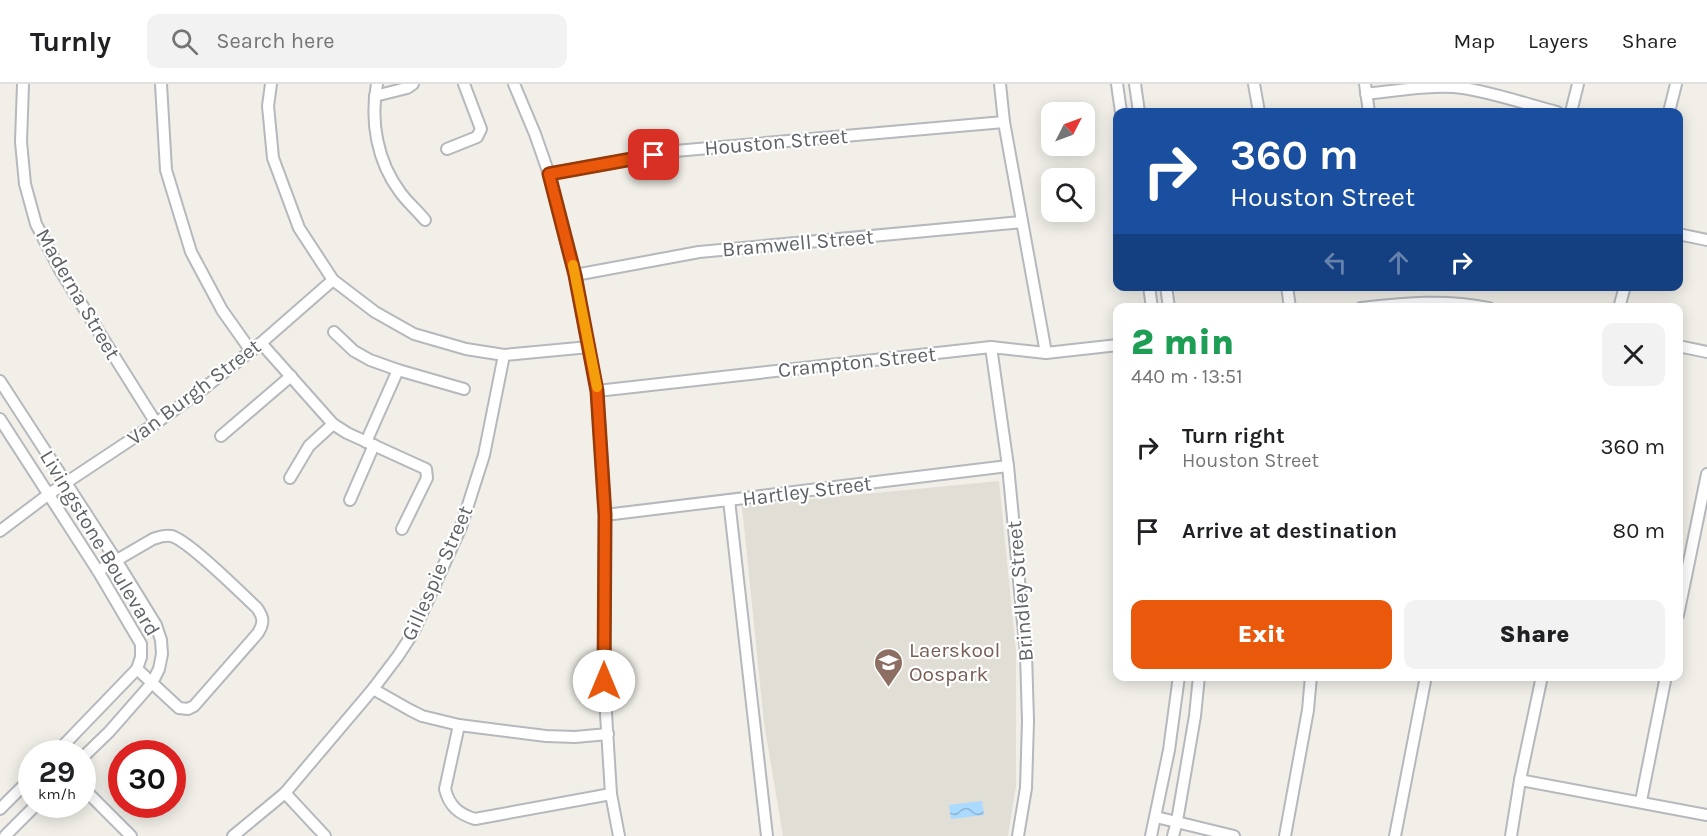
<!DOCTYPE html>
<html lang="en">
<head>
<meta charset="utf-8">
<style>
	body { margin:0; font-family:Karla,sans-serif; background:#f2f2f2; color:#202124; height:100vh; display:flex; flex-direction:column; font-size:22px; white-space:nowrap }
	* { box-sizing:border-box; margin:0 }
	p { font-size:20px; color:#757577 }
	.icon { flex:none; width:33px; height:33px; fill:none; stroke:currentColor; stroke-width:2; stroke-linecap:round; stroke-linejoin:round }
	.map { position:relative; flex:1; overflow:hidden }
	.sheet { position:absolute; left:1113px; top:219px; width:570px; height:378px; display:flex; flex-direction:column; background:#fff; border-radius:12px; box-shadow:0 3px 15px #0003 }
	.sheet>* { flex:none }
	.banner { position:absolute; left:1113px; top:24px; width:570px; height:183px; border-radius:12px; box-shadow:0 3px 15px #0003; background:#1a4fa0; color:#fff; overflow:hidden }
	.needle { width:39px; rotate:48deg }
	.tools { position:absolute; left:1041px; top:18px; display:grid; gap:12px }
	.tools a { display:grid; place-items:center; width:54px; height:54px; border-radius:12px; background:#fff; box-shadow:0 3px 15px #0003; font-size:30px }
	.speed { position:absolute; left:18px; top:656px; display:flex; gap:12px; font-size:30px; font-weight:700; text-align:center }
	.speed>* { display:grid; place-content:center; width:78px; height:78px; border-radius:50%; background:#fff; box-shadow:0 3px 15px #0003; line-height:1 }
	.speed small { font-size:15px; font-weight:400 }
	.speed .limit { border:9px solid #d22; background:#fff; color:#111 }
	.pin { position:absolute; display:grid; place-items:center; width:51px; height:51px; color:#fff; margin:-26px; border-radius:12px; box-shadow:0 3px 9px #0006 }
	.me { position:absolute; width:66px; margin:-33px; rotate:0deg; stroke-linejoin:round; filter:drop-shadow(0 0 4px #0008) }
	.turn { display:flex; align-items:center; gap:21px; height:126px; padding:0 18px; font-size:27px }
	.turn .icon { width:78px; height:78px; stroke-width:2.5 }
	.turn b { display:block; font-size:42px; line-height:51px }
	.lanes { display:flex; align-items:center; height:57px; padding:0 18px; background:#0003; justify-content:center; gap:30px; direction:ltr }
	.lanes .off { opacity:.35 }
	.round { display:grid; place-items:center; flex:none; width:63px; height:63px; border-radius:12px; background:#f2f2f2 }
	.head { display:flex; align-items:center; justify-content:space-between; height:102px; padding:0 18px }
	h1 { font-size:36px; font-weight:800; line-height:45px; color:#1e9e55 }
	.primary-button { display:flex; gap:12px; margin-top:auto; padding:12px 18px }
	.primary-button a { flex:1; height:69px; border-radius:12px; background:#ea580c; color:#fff; font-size:24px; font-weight:800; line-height:69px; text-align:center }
	.primary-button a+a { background:#f2f2f2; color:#202124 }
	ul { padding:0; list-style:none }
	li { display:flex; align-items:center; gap:18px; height:84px; padding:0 18px }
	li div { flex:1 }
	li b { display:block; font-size:22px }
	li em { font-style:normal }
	header { display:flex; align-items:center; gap:36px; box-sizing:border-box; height:84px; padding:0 30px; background:#fff; border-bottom:2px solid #e0e0e0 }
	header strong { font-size:28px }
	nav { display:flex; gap:33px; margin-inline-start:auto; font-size:21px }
	.search { width:420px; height:54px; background:#f2f2f2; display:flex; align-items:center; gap:15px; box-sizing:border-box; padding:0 21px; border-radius:12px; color:#757577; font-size:22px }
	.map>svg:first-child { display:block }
</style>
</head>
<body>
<header>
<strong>Turnly</strong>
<div class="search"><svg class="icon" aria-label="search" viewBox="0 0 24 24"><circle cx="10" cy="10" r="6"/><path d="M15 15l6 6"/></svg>Search here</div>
<nav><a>Map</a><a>Layers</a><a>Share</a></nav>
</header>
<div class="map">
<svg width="1707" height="752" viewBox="0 0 1707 752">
	<defs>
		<pattern id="water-waves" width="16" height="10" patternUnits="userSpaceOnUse" patternTransform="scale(1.5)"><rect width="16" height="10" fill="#aadaff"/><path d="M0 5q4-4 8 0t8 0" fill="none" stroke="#8eb4d2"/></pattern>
	</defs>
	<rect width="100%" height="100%" fill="#f1efe8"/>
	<polygon fill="#e1ded6" points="999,397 1016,567 1016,702 1008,752 783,752 764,639 742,422"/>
	<polygon fill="url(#water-waves)" points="982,717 984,731 951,735 949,721"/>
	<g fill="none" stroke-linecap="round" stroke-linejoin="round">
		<defs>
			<g id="minor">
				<polyline points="23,0 21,58 25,100 36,140 60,186 156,339"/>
				<polyline points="161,0 166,86 191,168 222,226 251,267"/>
				<polyline points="271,0 268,22 273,74 299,144 333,196 375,228 414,250 466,265 504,271 589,263"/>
				<path d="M377,0C370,37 377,77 400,108C407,118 417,126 425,136"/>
				<polyline points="514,0 535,50 549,90 575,191 597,307 605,431 604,597 611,710 619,752"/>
				<polyline points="1000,0 1004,38 1046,269"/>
				<polyline points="1117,0 1121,28"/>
				<polyline points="1135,0 1139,28"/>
				<polyline points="1254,0 1259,28"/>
				<polyline points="1365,0 1369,28"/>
				<path d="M1366,10C1394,7 1435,0 1463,4C1495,9 1526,20 1557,28"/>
				<polyline points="375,12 407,4 413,0"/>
				<polyline points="1571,28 1578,0"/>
				<polyline points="1669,28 1676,0"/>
				<polyline points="447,65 477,53 481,45 464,0"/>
				<polyline points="549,90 675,67 1004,38"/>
				<polyline points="1678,150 1707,156"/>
				<polyline points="575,191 699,168 1022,138"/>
				<polyline points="1149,202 1152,224"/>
				<polyline points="1166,202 1169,224"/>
				<polyline points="1287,202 1290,224"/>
				<path d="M1361,224C1407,219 1443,215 1489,224"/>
				<polyline points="1619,224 1625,202"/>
				<polyline points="334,248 354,267 370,276 398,286 366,358"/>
				<polyline points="261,259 333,340 347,349 426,385 427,394 402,445"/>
				<polyline points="1678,262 1707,268"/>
				<polyline points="991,263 1008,382 1026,569 1028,637 1026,704 1018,752"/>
				<polyline points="398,286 464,305"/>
				<polyline points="0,297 116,476 156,541 161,556 162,570 159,585 152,599 109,648 82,674"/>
				<polyline points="597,307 991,263 1046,269 1118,261"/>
				<polyline points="0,335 98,487 141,560 141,573 137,585 56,669"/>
				<polyline points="221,352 291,292"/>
				<polyline points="290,394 309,362 333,340"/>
				<polyline points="350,416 374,361"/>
				<polyline points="729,416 767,752"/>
				<polyline points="605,431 1008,382"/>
				<polyline points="0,447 49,410 156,339 203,305 261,259 333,196"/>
				<path d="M98,487L153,455C159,453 164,451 171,452C187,455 242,510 257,524C264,534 264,539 258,549L194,622L188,625L179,624L137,585"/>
				<polyline points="1678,531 1707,390"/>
				<polyline points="373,605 410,626 422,632 459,641 546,652 575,653 608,650"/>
				<path d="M459,641L445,705C449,722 459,730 475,735L611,710"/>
				<polyline points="1520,696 1707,731"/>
				<polyline points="82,703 131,752"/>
				<polyline points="285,709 325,752"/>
				<polyline points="1641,717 1666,592"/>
				<polyline points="0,725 32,693"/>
				<polyline points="1156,733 1234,752"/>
				<polyline points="5,752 37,720"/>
				<polyline points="233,752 285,709 373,605 398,572 413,549 461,443 484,371 504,271"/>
				<polyline points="1151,752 1169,666 1179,592"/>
				<polyline points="1173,752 1177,737 1195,632 1199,592"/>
				<polyline points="1285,752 1308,626 1311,592"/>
				<polyline points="1395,752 1426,592"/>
				<polyline points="1511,752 1520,696 1542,592"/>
			</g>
		</defs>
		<use href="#minor" stroke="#b5b8bc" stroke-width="14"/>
		<use href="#minor" stroke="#fff" stroke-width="10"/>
	</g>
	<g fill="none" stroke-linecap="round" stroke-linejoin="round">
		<defs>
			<polyline id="route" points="604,597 605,431 597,307 575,191 549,90 654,71"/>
		</defs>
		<use href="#route" stroke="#983908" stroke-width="15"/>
		<use href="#route" stroke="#ea580c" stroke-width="10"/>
		<polyline stroke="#f59e0b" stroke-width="10" points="573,181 597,303"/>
	</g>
	<defs>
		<symbol id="school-pin" viewBox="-11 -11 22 30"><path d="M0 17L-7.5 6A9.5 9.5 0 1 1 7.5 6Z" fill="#8d6e63" stroke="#fff"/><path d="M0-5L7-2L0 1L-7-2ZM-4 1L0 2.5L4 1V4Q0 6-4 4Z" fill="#fff"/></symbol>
	</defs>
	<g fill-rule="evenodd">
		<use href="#school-pin" x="872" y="562" width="33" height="45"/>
	</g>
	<g text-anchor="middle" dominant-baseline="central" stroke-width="4.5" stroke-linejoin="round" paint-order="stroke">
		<g font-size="21" fill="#5f6368" stroke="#fff">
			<text transform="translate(776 58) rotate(-5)">Houston Street</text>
			<text transform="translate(798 159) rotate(-5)">Bramwell Street</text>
			<text transform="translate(78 210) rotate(60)">Maderna Street</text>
			<text transform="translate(857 278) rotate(-6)">Crampton Street</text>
			<text transform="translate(194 308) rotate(-37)">Van Burgh Street</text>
			<text transform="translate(807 407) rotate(-7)">Hartley Street</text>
			<text transform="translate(100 459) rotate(59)">Livingstone Boulevard</text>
			<text transform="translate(437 489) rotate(-66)">Gillespie Street</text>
			<text transform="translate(1020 507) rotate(-95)">Brindley Street</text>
		</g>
		<g font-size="21" fill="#785e54" stroke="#fff" text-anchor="start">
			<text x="909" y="566">Laerskool<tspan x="909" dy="24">Oospark</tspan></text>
		</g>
	</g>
</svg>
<div class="tools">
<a><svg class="needle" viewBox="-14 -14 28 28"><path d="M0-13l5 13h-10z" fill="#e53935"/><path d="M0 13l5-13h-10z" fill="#757577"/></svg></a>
<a><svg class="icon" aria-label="search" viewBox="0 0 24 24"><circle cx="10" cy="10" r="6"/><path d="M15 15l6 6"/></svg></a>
</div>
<div class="speed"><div>29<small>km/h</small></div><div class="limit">30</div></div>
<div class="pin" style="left:654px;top:71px;background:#d93025"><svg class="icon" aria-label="arrive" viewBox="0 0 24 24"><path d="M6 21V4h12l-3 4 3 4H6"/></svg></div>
<svg class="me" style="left:604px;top:597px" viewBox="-20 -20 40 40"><circle r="19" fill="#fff"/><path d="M0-13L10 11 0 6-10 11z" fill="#ea580c"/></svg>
<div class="banner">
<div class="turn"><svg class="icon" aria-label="right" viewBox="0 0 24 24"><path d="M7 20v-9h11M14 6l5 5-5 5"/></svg><div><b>360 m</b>Houston Street</div></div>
<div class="lanes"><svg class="icon off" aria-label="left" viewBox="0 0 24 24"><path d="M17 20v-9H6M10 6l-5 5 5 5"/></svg><svg class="icon off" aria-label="ahead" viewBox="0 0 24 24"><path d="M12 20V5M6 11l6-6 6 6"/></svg><svg class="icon" aria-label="right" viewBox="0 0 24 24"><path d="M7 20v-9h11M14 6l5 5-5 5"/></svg></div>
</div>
<section class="sheet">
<div class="head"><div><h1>2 min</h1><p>440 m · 13:51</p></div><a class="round"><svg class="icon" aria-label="close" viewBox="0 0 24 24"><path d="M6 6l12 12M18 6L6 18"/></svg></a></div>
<ul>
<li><svg class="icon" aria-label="right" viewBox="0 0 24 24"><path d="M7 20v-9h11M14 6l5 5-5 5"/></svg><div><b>Turn right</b><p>Houston Street</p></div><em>360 m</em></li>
<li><svg class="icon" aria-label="arrive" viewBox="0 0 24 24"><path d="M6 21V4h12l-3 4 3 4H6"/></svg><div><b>Arrive at destination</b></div><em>80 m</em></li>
</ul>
<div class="primary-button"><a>Exit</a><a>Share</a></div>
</section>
</div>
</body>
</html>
